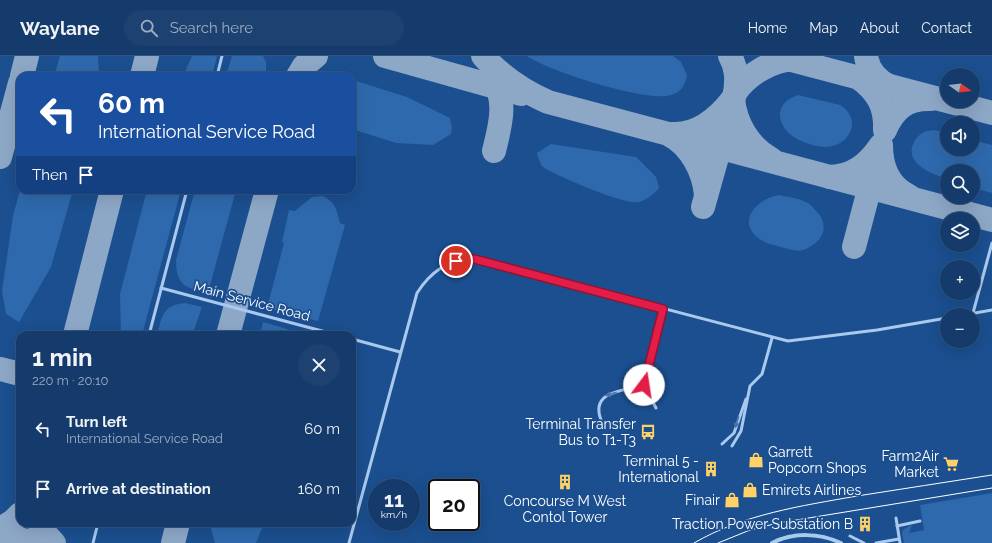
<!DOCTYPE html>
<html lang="en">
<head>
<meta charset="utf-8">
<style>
	body { margin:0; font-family:Raleway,sans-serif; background:#1d4271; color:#f1f3f6; height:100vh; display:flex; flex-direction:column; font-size:15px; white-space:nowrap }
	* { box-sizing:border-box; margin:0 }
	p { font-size:13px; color:#9dadc1 }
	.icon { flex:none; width:22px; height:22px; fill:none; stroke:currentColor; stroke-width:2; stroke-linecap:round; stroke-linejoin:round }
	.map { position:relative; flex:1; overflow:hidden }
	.panel { position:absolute; left:16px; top:275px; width:340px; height:196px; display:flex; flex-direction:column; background:#143b6b; border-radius:12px; box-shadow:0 4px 16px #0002,0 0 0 1px #33557e }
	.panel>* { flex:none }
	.guide { position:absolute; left:16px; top:16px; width:340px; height:122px; border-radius:12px; box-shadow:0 4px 16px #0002,0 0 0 1px #33557e; background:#1a4fa0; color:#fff; overflow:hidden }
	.needle { width:26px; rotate:105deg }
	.controls { position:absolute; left:940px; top:12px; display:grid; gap:8px }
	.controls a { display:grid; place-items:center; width:40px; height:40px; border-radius:50%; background:#143b6b; box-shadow:0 4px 16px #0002,0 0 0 1px #33557e; font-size:20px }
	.speed { position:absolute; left:368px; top:423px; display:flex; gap:8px; font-size:20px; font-weight:700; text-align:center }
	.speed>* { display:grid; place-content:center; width:52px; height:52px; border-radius:50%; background:#143b6b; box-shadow:0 4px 16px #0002,0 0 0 1px #33557e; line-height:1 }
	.speed small { font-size:10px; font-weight:400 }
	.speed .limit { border:2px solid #111; border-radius:6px; background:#fff; color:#111 }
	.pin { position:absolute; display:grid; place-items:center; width:34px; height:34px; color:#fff; margin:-17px; border:2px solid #fff; border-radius:50%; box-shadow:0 1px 4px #0007 }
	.me { position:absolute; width:44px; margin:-22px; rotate:14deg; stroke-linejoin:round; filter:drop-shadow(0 0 3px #0008) }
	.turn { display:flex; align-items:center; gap:14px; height:84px; padding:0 16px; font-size:18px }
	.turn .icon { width:52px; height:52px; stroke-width:2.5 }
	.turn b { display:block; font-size:28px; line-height:34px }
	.then { display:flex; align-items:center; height:38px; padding:0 16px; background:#0003; gap:8px; font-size:15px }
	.round { display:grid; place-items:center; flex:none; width:42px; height:42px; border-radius:21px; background:#1d4271 }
	.summary { display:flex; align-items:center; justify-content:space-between; height:68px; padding:0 16px }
	h1 { font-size:24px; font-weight:700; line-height:30px }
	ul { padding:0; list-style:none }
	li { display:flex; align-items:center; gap:12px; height:60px; padding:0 16px }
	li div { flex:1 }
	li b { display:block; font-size:15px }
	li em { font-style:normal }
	header { display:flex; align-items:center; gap:24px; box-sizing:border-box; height:56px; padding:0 20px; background:#143b6b; border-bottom:1px solid #33557e }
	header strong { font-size:19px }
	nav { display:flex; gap:22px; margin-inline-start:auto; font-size:14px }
	.search { width:280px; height:36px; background:#1d4271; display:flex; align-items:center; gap:10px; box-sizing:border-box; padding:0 14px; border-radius:22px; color:#9dadc1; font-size:15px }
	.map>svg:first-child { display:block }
</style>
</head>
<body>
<header>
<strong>Waylane</strong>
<div class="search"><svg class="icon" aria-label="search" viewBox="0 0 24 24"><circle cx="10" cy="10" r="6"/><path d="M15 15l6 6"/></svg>Search here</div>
<nav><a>Home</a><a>Map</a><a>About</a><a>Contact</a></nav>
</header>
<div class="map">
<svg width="992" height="487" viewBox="0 0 992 487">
	<rect width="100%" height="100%" fill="#1b4f8f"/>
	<g fill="#2e69ad">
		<polygon points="60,0 98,0 99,20 54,20"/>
		<polygon points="192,0 217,0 212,20 183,20"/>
		<polygon points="232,0 263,0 266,6 266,20 226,20"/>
		<path d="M527,0H673L681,6L687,19C685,29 682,36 671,39C648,47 548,15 527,0Z"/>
		<polygon points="352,25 356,25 407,41 450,62 452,72 451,78 433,89 396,87 352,73"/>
		<path d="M798,39L840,49C863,63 850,90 826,91C817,91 808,88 799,84C789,79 782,72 780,61C779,48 788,43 798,39Z"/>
		<path d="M934,74L947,77V93H973V84L992,89V137L973,132V115H947V123C932,118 903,107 914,86C919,77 925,75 934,74Z"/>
		<path d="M551,88L636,101L656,121L659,132C654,138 647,144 639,146C627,150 554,119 543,111C540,108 538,101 537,97Z"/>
		<polygon points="20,134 73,134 51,211 19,266 6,258 2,235 13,160"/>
		<polygon points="147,134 181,134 142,279 121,279 120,238"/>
		<path d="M195,134H236L208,237C186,232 176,230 176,204Z"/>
		<path d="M779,139C788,141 798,142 806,146C811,148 815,154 819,158C829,173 822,184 808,192C799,197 793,194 784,192C779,190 772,189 767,187C734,172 751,144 779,139Z"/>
		<path d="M322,140C335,145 337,154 340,167L345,169L318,265L267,252L284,187L282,186L289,154L295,155L312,141Z"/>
		<path d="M185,247L202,251L192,279H157C162,260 163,249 185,247Z"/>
		<polygon points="263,266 307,279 260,279"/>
		<polygon points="992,437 992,487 904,487 902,477 904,473 912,469 909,477 924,474 920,449"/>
		<polygon points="211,467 264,467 256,487 215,487 211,473"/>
	</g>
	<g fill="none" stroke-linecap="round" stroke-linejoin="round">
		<g stroke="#8da7c7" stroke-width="24">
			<polyline points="385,0 521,38"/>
			<path d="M483,0C502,21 523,35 548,46L992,164"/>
			<polyline points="776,0 992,57"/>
			<path d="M866,0C868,14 877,24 889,30"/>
			<polyline points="22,20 27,0"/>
			<polyline points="142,20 147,0"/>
			<polyline points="298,20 304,10 316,0"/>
			<path d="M492,21C508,45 500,70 494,95"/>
			<path d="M859,22C878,36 886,51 885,74C894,53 907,42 931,43"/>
			<path d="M735,37C748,18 772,4 795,3"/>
			<path d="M733,42C735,67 749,91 771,103"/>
			<path d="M673,78C698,79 717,63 732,44"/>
			<path d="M670,79C691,90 704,116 706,139"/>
			<polyline points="0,101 20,27"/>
			<path d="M830,121C854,120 868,108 881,89C881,111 888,130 909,140"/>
			<path d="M703,151L735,37C737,23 737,12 730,0"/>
			<polyline points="854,191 874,115"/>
			<polyline points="75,279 112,134"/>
			<polyline points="228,279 267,134"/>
			<polyline points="0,313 20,318"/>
			<polyline points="39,467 43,475 54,487"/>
			<polyline points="0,473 13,465 20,458"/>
			<polyline points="0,478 35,487"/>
			<polyline points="173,487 178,467"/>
		</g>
		<g stroke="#a9c9ee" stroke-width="3">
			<polyline points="217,20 222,0"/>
			<polyline points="161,232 337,279"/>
			<polyline points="973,257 992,187"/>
			<polyline points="964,259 992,254"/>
			<polyline points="149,279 187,134"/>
			<polyline points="352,283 400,296"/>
			<polyline points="656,352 644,329 663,253"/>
			<path d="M601,364C590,335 623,335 644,329"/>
			<polyline points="722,388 734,377 746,343"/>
			<polyline points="732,390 741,375 750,330 762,318 772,282"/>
			<polyline points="896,462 900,487"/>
			<polyline points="897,470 920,465"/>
			<polyline points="850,480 864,487"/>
			<polyline points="93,487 98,467"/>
			<path d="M349,487L417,237C433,212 456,199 486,206L788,285L877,274L947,262"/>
			<polyline points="876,487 899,483"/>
		</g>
		<g stroke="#fff" stroke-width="1">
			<path d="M694,487C744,458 801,450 857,440C902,433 947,426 992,419"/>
			<polyline points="718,487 750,474 778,467 992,432"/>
		</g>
		<path stroke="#a9c9ee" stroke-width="4" d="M772,487C794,476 819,477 841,487"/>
	</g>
	<defs><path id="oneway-solid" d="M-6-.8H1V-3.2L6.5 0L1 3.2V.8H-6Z"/></defs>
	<g fill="#4674ac">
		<use href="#oneway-solid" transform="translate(611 338) rotate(163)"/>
		<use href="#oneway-solid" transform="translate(737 366) rotate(105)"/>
	</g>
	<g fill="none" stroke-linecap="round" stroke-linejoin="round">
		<defs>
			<polyline id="route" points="456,205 474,203 486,206 663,253 644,329"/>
		</defs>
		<use href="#route" stroke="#92132f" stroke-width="10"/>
		<use href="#route" stroke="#e11d48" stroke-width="7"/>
	</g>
	<defs>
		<symbol id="bus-bare" viewBox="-9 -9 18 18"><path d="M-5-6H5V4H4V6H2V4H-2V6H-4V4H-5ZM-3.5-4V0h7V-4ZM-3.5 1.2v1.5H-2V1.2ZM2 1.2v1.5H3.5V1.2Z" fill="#ffd166" stroke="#1b4f8f" stroke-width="2.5" paint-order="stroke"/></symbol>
		<symbol id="shop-bare" viewBox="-9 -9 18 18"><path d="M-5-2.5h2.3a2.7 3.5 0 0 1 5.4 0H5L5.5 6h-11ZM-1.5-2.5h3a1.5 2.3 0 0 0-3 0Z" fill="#ffd166" stroke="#1b4f8f" stroke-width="2.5" paint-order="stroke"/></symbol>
		<symbol id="supermarket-bare" viewBox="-9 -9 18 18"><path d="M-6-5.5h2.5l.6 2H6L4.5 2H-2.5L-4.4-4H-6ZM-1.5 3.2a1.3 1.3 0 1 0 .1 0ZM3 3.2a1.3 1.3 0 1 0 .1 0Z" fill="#ffd166" stroke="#1b4f8f" stroke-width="2.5" paint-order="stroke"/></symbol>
		<symbol id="building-bare" viewBox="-9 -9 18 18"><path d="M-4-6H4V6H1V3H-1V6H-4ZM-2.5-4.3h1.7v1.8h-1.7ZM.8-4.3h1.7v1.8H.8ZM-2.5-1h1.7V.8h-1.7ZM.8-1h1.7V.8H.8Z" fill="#ffd166" stroke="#1b4f8f" stroke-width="2.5" paint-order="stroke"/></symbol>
	</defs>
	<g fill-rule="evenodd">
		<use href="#bus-bare" x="637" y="365" width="22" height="22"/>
		<use href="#shop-bare" x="745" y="393" width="22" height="22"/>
		<use href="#supermarket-bare" x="940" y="397" width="22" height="22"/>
		<use href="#building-bare" x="700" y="402" width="22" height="22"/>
		<use href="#building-bare" x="554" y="415" width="22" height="22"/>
		<use href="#shop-bare" x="739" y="423" width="22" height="22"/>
		<use href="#shop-bare" x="721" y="433" width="22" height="22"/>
		<use href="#building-bare" x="854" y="457" width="22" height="22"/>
	</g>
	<g text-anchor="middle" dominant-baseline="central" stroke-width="3.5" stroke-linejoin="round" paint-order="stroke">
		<g font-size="14" fill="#fff" stroke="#1b4f8f">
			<text transform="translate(252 245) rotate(15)">Main Service Road</text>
		</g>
		<g font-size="14" fill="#fff" stroke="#1b4f8f" text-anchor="end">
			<text x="636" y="368">Terminal Transfer<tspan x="636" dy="16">Bus to T1-T3</tspan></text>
			<text x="768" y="396" text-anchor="start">Garrett<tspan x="768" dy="16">Popcorn Shops</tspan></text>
			<text x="939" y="400">Farm2Air<tspan x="939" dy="16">Market</tspan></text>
			<text x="699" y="405">Terminal 5 -<tspan x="699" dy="16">International</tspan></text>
			<text x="762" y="434" text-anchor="start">Emirets Airlines</text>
			<text x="720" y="444">Finair</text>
			<text x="565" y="445" text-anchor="middle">Concourse M West<tspan x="565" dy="16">Contol Tower</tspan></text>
			<text x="853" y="468">Traction Power Substation B</text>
		</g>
	</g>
</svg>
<div class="controls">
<a><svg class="needle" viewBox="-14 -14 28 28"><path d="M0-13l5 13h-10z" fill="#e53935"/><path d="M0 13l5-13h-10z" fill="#9dadc1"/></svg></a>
<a><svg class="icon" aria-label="sound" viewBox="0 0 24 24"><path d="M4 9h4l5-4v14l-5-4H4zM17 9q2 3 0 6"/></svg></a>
<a><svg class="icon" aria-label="search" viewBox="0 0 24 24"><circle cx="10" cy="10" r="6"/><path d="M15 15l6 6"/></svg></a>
<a><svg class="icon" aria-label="layers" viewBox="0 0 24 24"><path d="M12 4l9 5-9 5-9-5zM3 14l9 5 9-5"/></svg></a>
<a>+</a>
<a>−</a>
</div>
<div class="speed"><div>11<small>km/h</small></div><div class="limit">20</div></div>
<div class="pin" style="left:456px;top:205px;background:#d93025"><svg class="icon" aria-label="arrive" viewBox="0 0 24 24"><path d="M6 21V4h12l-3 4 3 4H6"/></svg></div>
<svg class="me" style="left:644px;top:329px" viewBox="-20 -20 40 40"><circle r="19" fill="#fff"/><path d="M0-13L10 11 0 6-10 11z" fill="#e11d48"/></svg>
<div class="guide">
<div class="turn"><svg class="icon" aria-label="left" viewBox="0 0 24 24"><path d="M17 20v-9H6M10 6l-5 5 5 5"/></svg><div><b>60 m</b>International Service Road</div></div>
<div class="then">Then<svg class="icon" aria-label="arrive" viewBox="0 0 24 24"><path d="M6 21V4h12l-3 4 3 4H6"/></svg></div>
</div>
<section class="panel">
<div class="summary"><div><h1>1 min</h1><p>220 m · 20:10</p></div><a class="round"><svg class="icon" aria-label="close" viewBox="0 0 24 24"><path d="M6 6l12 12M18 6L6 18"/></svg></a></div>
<ul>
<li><svg class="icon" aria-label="left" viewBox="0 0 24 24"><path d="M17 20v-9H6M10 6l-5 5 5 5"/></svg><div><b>Turn left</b><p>International Service Road</p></div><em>60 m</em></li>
<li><svg class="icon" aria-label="arrive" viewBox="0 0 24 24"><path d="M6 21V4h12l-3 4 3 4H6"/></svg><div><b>Arrive at destination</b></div><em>160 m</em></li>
</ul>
</section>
</div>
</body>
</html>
